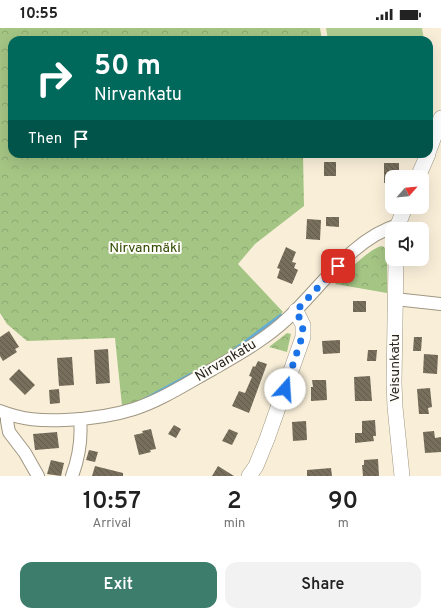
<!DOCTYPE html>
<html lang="en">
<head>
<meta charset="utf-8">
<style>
	body { margin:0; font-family:Overpass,sans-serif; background:#f2f2f2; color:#222; height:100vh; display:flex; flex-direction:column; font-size:15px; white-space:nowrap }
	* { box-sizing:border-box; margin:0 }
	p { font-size:13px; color:#767676 }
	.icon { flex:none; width:22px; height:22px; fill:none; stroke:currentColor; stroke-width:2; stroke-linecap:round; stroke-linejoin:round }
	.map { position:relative; height:448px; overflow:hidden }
	.sheet { display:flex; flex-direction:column; background:#fff; flex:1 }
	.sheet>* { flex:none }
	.hud { position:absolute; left:8px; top:8px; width:425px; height:122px; border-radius:12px; box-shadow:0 4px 16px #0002; background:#00695c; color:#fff; overflow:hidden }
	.needle { width:26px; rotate:63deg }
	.buttons { position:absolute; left:385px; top:142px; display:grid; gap:8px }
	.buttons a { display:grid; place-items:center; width:44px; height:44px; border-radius:8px; background:#fff; box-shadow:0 4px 16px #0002; font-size:20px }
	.pin { position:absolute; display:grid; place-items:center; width:34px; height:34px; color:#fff; margin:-17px; border-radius:8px; box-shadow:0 2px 6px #0006 }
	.me { position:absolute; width:44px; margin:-22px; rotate:19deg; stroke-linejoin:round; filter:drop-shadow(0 0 3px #0008) }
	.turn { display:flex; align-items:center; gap:14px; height:84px; padding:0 20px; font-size:18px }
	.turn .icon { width:52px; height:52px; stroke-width:2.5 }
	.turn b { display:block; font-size:28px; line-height:34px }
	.then { display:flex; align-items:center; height:38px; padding:0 20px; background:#0003; gap:8px; font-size:15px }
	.eta { display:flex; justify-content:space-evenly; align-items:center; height:68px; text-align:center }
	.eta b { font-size:24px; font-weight:600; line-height:28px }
	.button { display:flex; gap:8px; margin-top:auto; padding:8px 20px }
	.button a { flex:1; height:46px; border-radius:12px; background:#3d7d6c; color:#fff; font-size:16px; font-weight:600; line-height:46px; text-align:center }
	.button a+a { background:#f2f2f2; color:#222 }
	.status { display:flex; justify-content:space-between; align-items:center; height:28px; padding:0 20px; background:#fff; direction:ltr }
	.status svg { height:11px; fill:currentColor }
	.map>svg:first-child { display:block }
</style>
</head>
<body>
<div class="status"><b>10:55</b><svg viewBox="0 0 49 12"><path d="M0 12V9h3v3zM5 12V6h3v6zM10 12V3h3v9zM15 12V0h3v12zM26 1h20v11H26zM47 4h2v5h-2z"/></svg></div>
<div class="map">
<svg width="441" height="448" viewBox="0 0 441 448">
	<defs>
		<pattern id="forest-crowns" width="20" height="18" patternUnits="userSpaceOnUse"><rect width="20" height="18" fill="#a4c584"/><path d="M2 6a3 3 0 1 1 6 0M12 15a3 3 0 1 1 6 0" fill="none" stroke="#8da972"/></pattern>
		<pattern id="building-back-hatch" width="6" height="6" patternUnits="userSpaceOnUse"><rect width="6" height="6" fill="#776f5c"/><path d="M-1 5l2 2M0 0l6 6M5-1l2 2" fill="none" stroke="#625b4b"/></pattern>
	</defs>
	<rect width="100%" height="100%" fill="#f9efd9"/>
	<g fill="url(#forest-crowns)">
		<polygon points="0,0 320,0 322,12 12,12 12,126 303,126 304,178 255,216 238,236 283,284 229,327 148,371 122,378 115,310 27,313 7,296 0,285"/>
		<path d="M381,218L384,219L387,224V265L335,256C347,244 365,224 381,218Z"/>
		<polygon points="287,305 291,306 287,324 269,319"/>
	</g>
	<polygon fill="#afcd91" points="326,0 422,0 424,12 328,12"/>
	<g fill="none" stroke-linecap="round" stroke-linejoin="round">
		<g stroke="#63acd6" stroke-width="3">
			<polyline points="231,324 281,287"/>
			<polyline points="143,372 191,346"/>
		</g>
	</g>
	<g fill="url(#building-back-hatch)">
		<rect x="324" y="134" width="12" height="14"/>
		<polygon points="384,135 399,135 399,149 392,149 392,155 384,155"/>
		<polygon points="326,189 339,189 339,199 326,198"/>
		<polygon points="307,191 321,192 320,212 306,211"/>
		<polygon points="286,219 296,224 292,234 296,235 294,240 298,242 292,256 277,250 280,241 277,240"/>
		<rect x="353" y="273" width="13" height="11"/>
		<polygon points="9,303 19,319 15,321 17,324 3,333 0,328 0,309"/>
		<polygon points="414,309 422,309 421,323 413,323"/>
		<polygon points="340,312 340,325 323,326 322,313"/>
		<polygon points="108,321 110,355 96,356 94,322"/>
		<polygon points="368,322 377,322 376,333 367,333"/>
		<polygon points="424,326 438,327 437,346 423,345"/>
		<polygon points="72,329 74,357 59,358 57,330"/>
		<polygon points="258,333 267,336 249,385 232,378 239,363 245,365 252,349 249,348 253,338 255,339"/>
		<polygon points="19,341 35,357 25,367 9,351"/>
		<polygon points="370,348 372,373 355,373 354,349"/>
		<polygon points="312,352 326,352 327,372 311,373 311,359 313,359"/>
		<polygon points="430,360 432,379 428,380 429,386 419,386 417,361"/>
		<polygon points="59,361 60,375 50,376 49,362"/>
		<polygon points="375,392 376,408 373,408 374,413 355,415 355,405 362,405 362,393"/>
		<polygon points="306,393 307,412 293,413 292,394"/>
		<polygon points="174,397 181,401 176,410 168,406"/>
		<polygon points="151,401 156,421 150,422 151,424 139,427 134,407 143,405 142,403"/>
		<polygon points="229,401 238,405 232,417 222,413"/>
		<polygon points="434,403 435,410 441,409 441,424 425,425 423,404"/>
		<polygon points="57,404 59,420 35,422 33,406"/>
		<polygon points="89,422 98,424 95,434 86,432"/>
		<polygon points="378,431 379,448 363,448 362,437 364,437 364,432"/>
		<polygon points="51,432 64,435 61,448 47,446"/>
		<polygon points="95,438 123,445 123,448 92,448"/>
		<polygon points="218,438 234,448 212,448"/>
		<polygon points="331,440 332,448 307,448 307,442"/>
	</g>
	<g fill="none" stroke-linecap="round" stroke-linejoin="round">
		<defs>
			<g id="minor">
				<polyline points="395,271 441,276"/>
				<path d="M0,383C23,392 41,393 65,392C89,391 112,388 134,381C162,372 187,355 213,341C239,326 266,311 288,290C321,259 353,210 398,197"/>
				<polyline points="7,386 7,393 9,404 25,425 38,448"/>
				<path d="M72,448C79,429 82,411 80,391"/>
			</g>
			<g id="tertiary">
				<polyline points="429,122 441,90"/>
				<polyline points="418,149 428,126"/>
				<polyline points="397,201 398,197 405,179"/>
				<polyline points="396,231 394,355 395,379 402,448"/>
				<polyline points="249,448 256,438 267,411 303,309 303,297 296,283"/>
			</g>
		</defs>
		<use href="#minor" stroke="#a09783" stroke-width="14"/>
		<use href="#tertiary" stroke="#a09783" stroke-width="16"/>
		<use href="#minor" stroke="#fff" stroke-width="12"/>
		<use href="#tertiary" stroke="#fff" stroke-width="15"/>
	</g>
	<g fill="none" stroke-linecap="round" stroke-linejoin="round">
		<polyline stroke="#1a73e8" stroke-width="7" stroke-dasharray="0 12.6" points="285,361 302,309 303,297 296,283 338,238"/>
	</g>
	<g text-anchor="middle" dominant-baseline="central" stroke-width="4" stroke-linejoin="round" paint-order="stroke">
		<g font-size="14" fill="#2e4a00" stroke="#fffdf9">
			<text x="145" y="220">Nirvanmäki</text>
		</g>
		<g font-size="14" fill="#29261e" stroke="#fffdf9">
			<text transform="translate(226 333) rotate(-31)">Nirvankatu</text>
			<text transform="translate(395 340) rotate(-90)">Veisunkatu</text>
		</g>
	</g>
</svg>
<div class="buttons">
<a><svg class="needle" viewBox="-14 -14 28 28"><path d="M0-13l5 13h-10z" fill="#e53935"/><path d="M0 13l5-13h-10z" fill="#767676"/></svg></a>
<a><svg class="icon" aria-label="sound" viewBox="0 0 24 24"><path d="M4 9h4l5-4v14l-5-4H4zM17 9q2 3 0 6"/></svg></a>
</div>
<div class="pin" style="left:338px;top:238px;background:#d93025"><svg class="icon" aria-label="arrive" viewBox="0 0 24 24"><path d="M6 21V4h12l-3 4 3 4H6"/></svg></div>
<svg class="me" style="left:285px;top:361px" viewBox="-20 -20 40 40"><circle r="19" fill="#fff"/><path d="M0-13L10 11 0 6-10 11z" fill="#1a73e8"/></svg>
<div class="hud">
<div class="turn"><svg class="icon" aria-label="right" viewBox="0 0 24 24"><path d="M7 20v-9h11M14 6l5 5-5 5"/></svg><div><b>50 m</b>Nirvankatu</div></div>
<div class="then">Then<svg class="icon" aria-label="arrive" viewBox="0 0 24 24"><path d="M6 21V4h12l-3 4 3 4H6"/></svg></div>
</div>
</div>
<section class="sheet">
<div class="eta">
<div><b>10:57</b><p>Arrival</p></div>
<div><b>2</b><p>min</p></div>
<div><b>90</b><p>m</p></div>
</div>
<div class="button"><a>Exit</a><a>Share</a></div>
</section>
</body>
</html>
